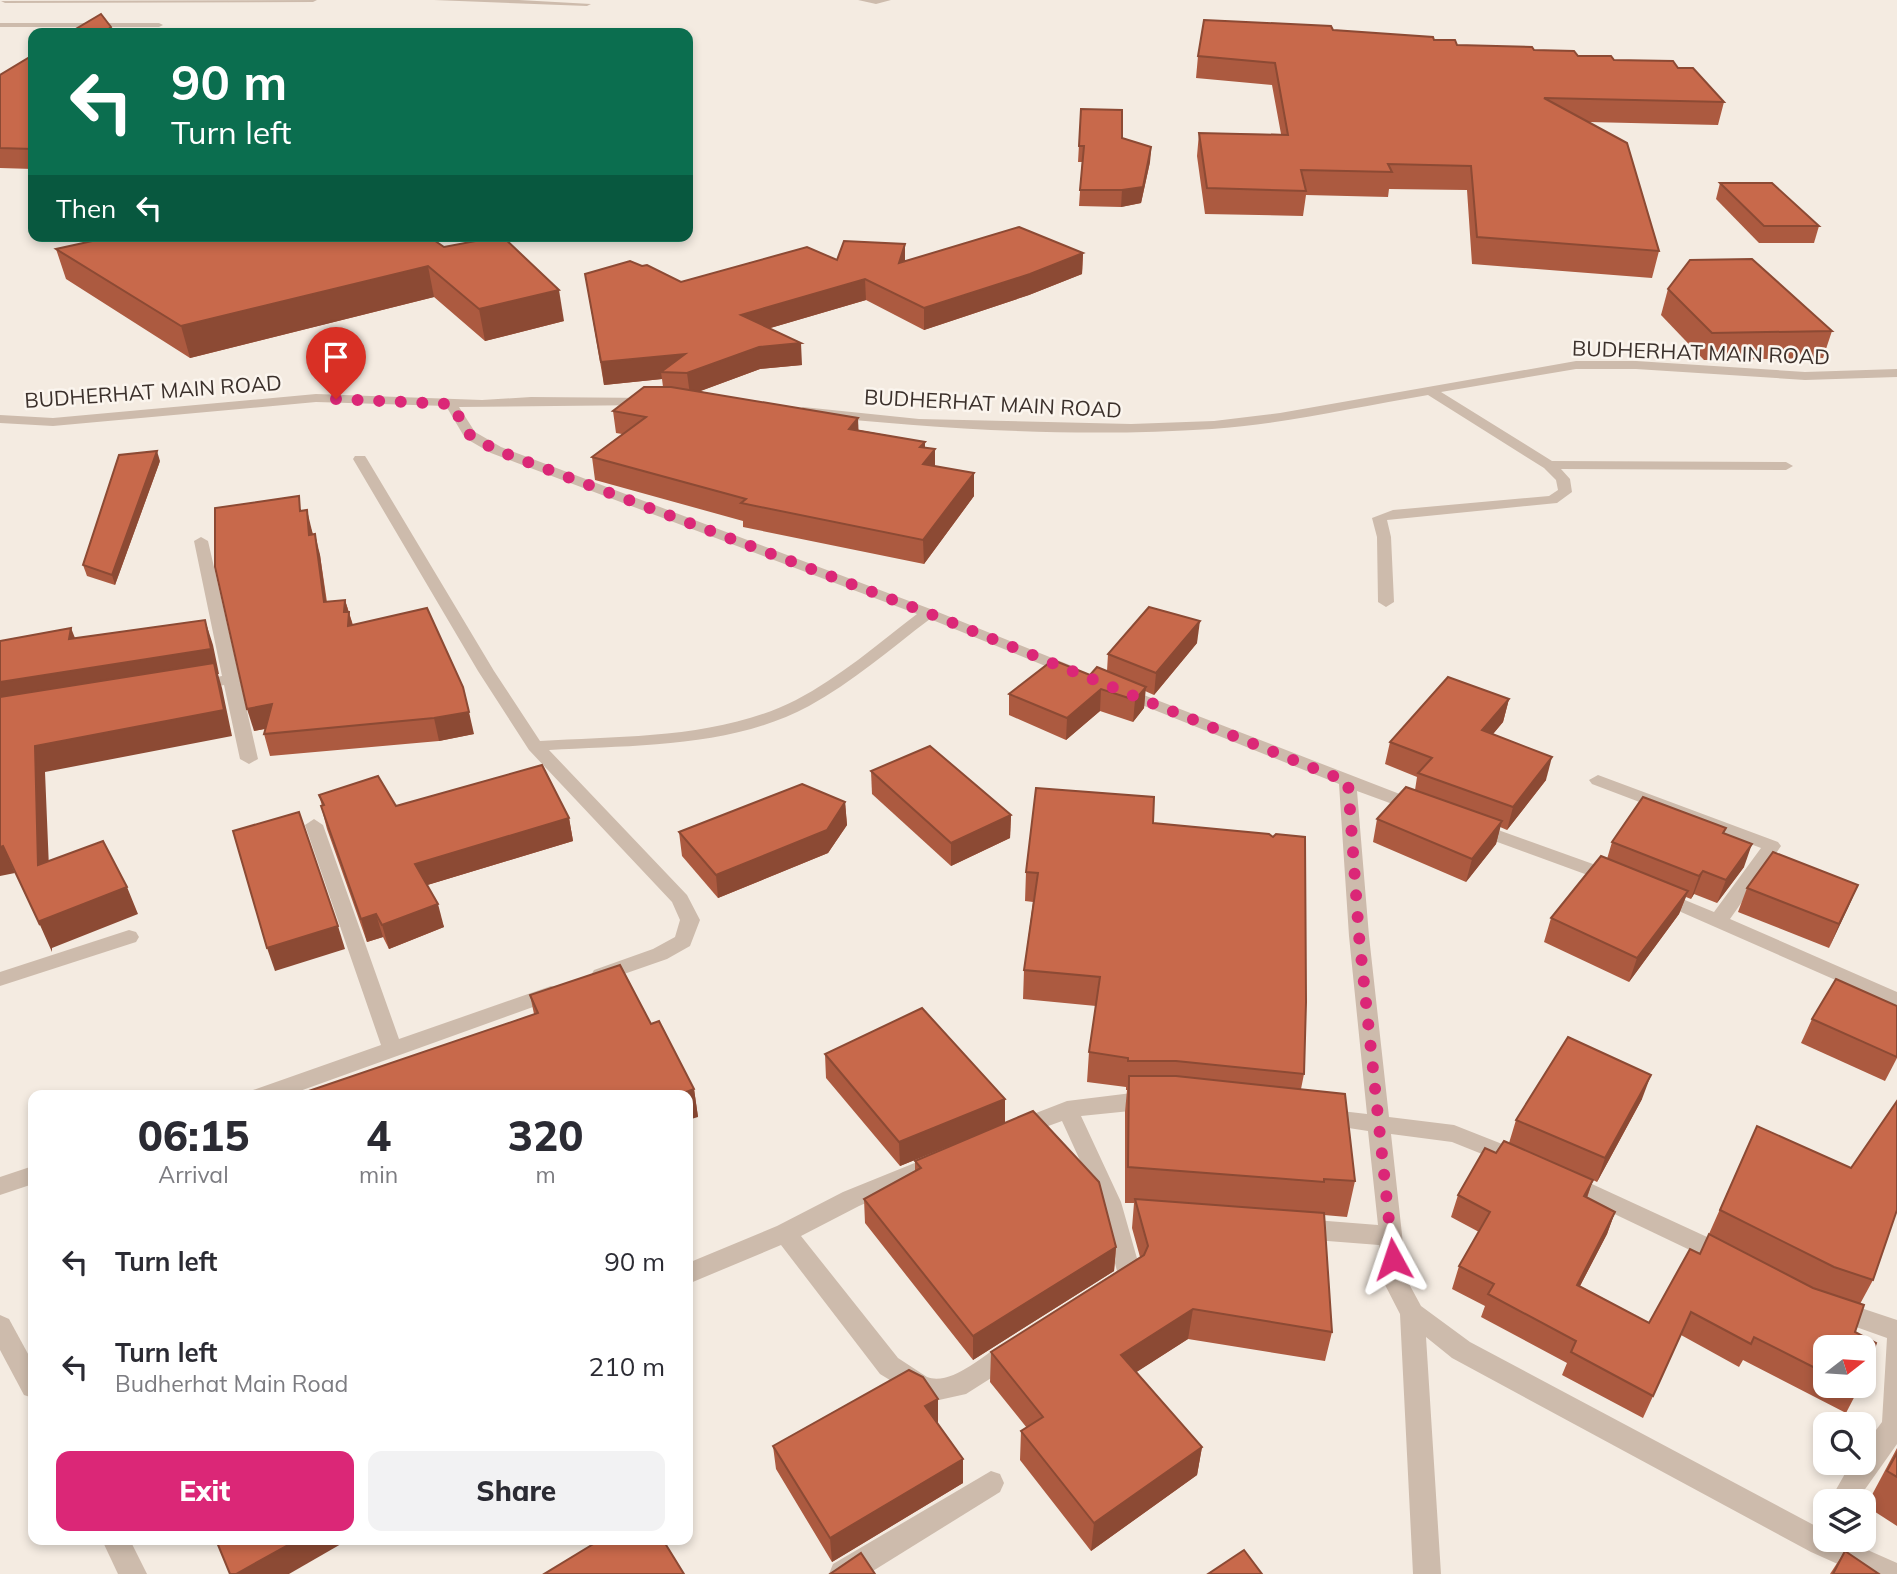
<!DOCTYPE html>
<html lang="en">
<head>
<meta charset="utf-8">
<style>
	body { margin:0; font-family:Mulish,sans-serif; background:#f2f2f3; color:#2b2b33; height:100vh; display:flex; flex-direction:column; font-size:26px; white-space:nowrap }
	* { box-sizing:border-box; margin:0 }
	p { font-size:23px; color:#7c7c81 }
	.icon { flex:none; width:38px; height:38px; fill:none; stroke:currentColor; stroke-width:2; stroke-linecap:round; stroke-linejoin:round }
	.map { position:relative; flex:1; overflow:hidden }
	.details { position:absolute; left:28px; top:1090px; width:665px; height:455px; display:flex; flex-direction:column; background:#fff; border-radius:14px; box-shadow:0 4px 10px #0003 }
	.details>* { flex:none }
	.banner { position:absolute; left:28px; top:28px; width:665px; height:214px; border-radius:14px; box-shadow:0 4px 10px #0003; background:#0b6e4f; color:#fff; overflow:hidden }
	.needle { width:46px; rotate:73deg }
	.controls { position:absolute; left:1813px; top:1335px; display:grid; gap:14px }
	.controls a { display:grid; place-items:center; width:63px; height:63px; border-radius:14px; background:#fff; box-shadow:0 4px 10px #0003; font-size:35px }
	.pin { position:absolute; display:grid; place-items:center; width:60px; height:60px; color:#fff; margin:-72px -30px; border-radius:50% 50% 50% 0; rotate:-45deg; box-shadow:0 0 7px #0007 }
	.pin .icon { rotate:45deg }
	.me { position:absolute; width:77px; margin:-38px; rotate:355deg; stroke-linejoin:round; filter:drop-shadow(0 0 5px #0008) }
	.turn { display:flex; align-items:center; gap:24px; height:147px; padding:0 28px; font-size:32px }
	.turn .icon { width:91px; height:91px; stroke-width:2.5 }
	.turn b { display:block; font-size:49px; line-height:60px }
	.then { display:flex; align-items:center; height:66px; padding:0 28px; background:#0003; gap:14px; font-size:26px }
	.eta { display:flex; justify-content:space-evenly; align-items:center; height:119px; text-align:center }
	.eta b { font-size:42px; font-weight:800; line-height:49px }
	.action { display:flex; gap:14px; margin-top:auto; padding:14px 28px }
	.action a { flex:1; height:80px; border-radius:14px; background:#db2777; color:#fff; font-size:28px; font-weight:800; line-height:80px; text-align:center }
	.action a+a { background:#f2f2f3; color:#2b2b33 }
	ul { padding:0; list-style:none }
	li { display:flex; align-items:center; gap:21px; height:105px; padding:0 28px }
	li div { flex:1 }
	li b { display:block; font-size:26px }
	li em { font-style:normal }
	.map>svg:first-child { display:block }
</style>
</head>
<body>
<div class="map">
<svg width="1897" height="1574" viewBox="0 0 1897 1574">
	<rect width="100%" height="100%" fill="#f4ebe1"/>
	<g fill="none" stroke-linecap="round" stroke-linejoin="round">
		<g fill="#cdbbac" fill-rule="evenodd">
			<polygon points="317,0 313,2 5,3 1,1"/>
			<polygon points="434,0 519,0 591,4 587,6"/>
			<polygon points="858,0 891,0 876,4"/>
			<polygon points="0,23 159,23 163,25 159,27 0,27"/>
			<path d="M1576,361H1636L1805,372L1897,369V377L1805,380L1636,369H1576L1441,392L1552,461L1786,462L1793,466L1786,470L1561,469L1570,479L1572,492L1557,503L1387,520L1391,537L1394,602L1386,607L1378,602L1377,537L1372,518L1393,510L1549,496L1558,490L1556,480L1544,468L1428,395C1356,407 1284,424 1212,429C1076,438 938,429 803,415L797,411L803,407L919,419L1131,424L1214,421L1280,413Z"/>
			<path d="M316,394L482,400L531,397L654,398L656,401L650,405L459,407L475,432L501,447L933,610L1077,668L1079,671L1077,674H1065L930,619C890,649 853,682 809,706C731,748 634,745 549,750L687,895L700,920L690,946L667,959L601,982L594,980L591,975L594,970L653,949L675,937L680,920L672,902L529,750L478,671L353,459L355,456H365L367,459L494,671L540,741C624,736 719,739 796,700C840,677 878,644 917,614L491,453L465,438L446,406L316,402L53,426L0,423V415L53,418Z"/>
			<polygon points="201,537 208,541 258,759 249,764 240,759 224,685 197,690 189,685 191,682 222,676 194,541"/>
			<polygon points="1123,687 1423,803 1426,807 1417,813 1357,791 1369,936 1389,1117 1454,1125 1525,1153 1528,1159 1525,1165 1517,1168 1452,1142 1391,1134 1407,1280 1421,1306 1470,1342 1825,1531 1825,1540 1845,1540 1897,1563 1897,1574 1860,1574 1811,1552 1452,1358 1426,1337 1441,1574 1413,1574 1400,1314 1383,1281 1379,1245 1302,1239 1294,1236 1290,1229 1294,1222 1302,1219 1378,1225 1368,1131 1316,1123 1313,1117 1316,1111 1324,1109 1367,1114 1349,936 1339,784 1117,695 1115,692"/>
			<polygon points="1598,775 1778,842 1781,846 1730,919 1897,992 1897,1007 1656,901 1654,897 1656,893 1663,891 1714,912 1761,848 1592,784 1589,780"/>
			<polygon points="314,819 323,825 399,1039 551,986 558,988 561,993 558,998 286,1096 251,1096 253,1090 381,1045 305,825"/>
			<polygon points="1476,822 1618,873 1620,877 1618,881 1604,881 1470,832 1467,828 1470,824"/>
			<polygon points="129,930 136,932 139,937 136,942 0,986 0,972"/>
			<polygon points="1132,1093 1158,1095 1161,1101 1158,1107 1150,1109 1081,1116 1121,1202 1142,1276 1138,1283 1121,1291 1113,1288 1109,1281 1117,1271 1099,1202 1062,1121 1021,1136 1013,1134 1010,1128 1013,1122 1067,1101"/>
			<path d="M927,1158L935,1161L938,1167L935,1173L859,1206L801,1236L898,1358L927,1377C950,1386 982,1357 1000,1345L1009,1342L1018,1345L1021,1353L1018,1361L966,1394L930,1402L921,1399L880,1374L781,1245L688,1284V1263L777,1226L843,1192Z"/>
			<polygon points="33,1166 33,1184 0,1195 0,1177"/>
			<polygon points="1568,1173 1731,1248 1735,1255 1731,1262 1723,1265 1715,1262 1560,1188 1557,1182 1560,1176"/>
			<polygon points="1837,1300 1897,1320 1897,1444 1856,1502 1829,1502 1851,1463 1864,1463 1864,1446 1882,1422 1887,1338 1828,1317 1825,1310 1828,1303"/>
			<polygon points="0,1315 9,1319 33,1363 33,1398 24,1395 0,1350"/>
			<polygon points="991,1471 1000,1474 1004,1483 1000,1492 868,1574 829,1574 833,1564"/>
			<polygon points="102,1540 130,1540 147,1574 118,1574"/>
		</g>
	</g>
	<g fill="#ac5a40">
		<polygon points="1333,30 1434,40 1457,45 1534,50 1678,68 1724,102 1718,125 1588,122 1659,251 1652,278 1472,264 1467,190 1389,189 1388,197 1306,195 1303,216 1205,214 1197,156 1199,133 1281,134 1272,85 1196,78 1198,56"/>
		<polygon points="33,55 33,169 0,168 0,75"/>
		<polygon points="1081,109 1122,138 1151,147 1150,162 1141,203 1121,207 1079,206 1082,162 1078,162"/>
		<polygon points="1720,183 1819,226 1814,243 1759,243 1716,199"/>
		<polygon points="905,244 905,261 1083,253 1082,274 1029,295 924,330 866,300 770,328 802,365 760,369 700,391 859,430 925,442 925,448 935,466 974,473 974,496 924,564 743,527 743,521 595,480 592,457 622,434 616,433 613,411 663,387 662,379 604,385 585,274 642,266 681,282 837,260"/>
		<polygon points="444,247 564,321 485,341 434,297 190,358 66,279 56,249"/>
		<polygon points="1668,289 1832,331 1823,358 1704,360 1661,315"/>
		<polygon points="160,461 115,585 87,576 83,565"/>
		<polygon points="303,511 312,531 320,555 327,602 345,600 353,625 474,734 439,741 270,756 264,734 265,729 254,731"/>
		<polygon points="1197,643 1154,695 1145,691 1144,708 1133,722 1100,711 1066,740 1009,715 1009,694 1107,671 1108,654"/>
		<polygon points="1509,699 1503,722 1493,734 1546,780 1507,830 1500,827 1496,844 1466,882 1373,842 1377,819 1415,790 1417,777 1385,764 1390,742"/>
		<polygon points="871,771 1011,815 1010,838 951,866 872,794"/>
		<polygon points="319,795 396,806 569,818 573,841 427,885 444,927 389,949 383,937 367,942 327,829 321,806 322,806"/>
		<polygon points="845,802 847,825 828,853 718,898 682,856 679,832"/>
		<polygon points="1153,823 1304,1074 1301,1089 1355,1181 1347,1217 1324,1215 1332,1332 1325,1361 1188,1339 1136,1372 1202,1447 1197,1475 1091,1551 1020,1460 1021,1431 1027,1428 990,1382 991,1352 1140,1257 1132,1228 1134,1203 1125,1203 1125,1112 1127,1090 1126,1090 1126,1087 1087,1082 1089,1052 1096,1006 1023,999 1024,970 1033,902 1025,901 1026,872"/>
		<polygon points="1724,833 1744,867 1717,903 1694,894 1691,899 1686,897 1679,914 1629,982 1544,942 1551,918 1607,859 1612,842"/>
		<polygon points="1858,885 1829,948 1738,912 1747,888"/>
		<polygon points="530,995 651,1024 694,1089 698,1117 534,1014"/>
		<polygon points="1897,1006 1897,1058 1885,1081 1801,1043 1812,1019"/>
		<polygon points="825,1054 1005,1099 1005,1123 1116,1247 1114,1271 973,1360 865,1223 864,1199 915,1171 915,1161 964,1140 900,1166 826,1078"/>
		<polygon points="1642,1099 1597,1182 1593,1180 1587,1198 1615,1212 1607,1234 1580,1286 1649,1323 1700,1254 1757,1126 1873,1280 1860,1304 1825,1348 1825,1386 1860,1386 1846,1413 1743,1360 1739,1367 1681,1335 1643,1418 1562,1375 1567,1363 1481,1317 1485,1306 1452,1289 1459,1266 1479,1232 1451,1217 1458,1195 1496,1153 1509,1143 1516,1120"/>
		<polygon points="938,1399 937,1423 963,1483 832,1562 776,1469 773,1446"/>
		<polygon points="1897,1448 1897,1526 1866,1506"/>
		<polygon points="1845,1551 1879,1574 1830,1574"/>
	</g>
	<g fill="#8c4a34">
		<polygon points="111,27 113,33 104,33"/>
		<polygon points="1151,147 1150,162 1141,203 1121,207 1122,190"/>
		<polygon points="905,244 905,264 899,263"/>
		<polygon points="1083,253 1082,274 1029,295 924,330 924,308"/>
		<polygon points="428,266 434,297 190,358 181,326"/>
		<polygon points="865,279 866,300 743,336 741,315"/>
		<polygon points="559,290 564,321 485,341 479,309"/>
		<polygon points="801,343 802,365 760,369 690,395 687,373 759,347"/>
		<polygon points="685,354 661,372 662,379 604,385 601,362"/>
		<polygon points="858,418 859,441 849,429"/>
		<polygon points="925,442 925,462 935,449 935,472 923,487 920,447"/>
		<polygon points="157,451 160,461 115,585 112,575"/>
		<polygon points="974,473 974,496 924,564 923,540"/>
		<polygon points="307,510 312,531 315,556 309,535"/>
		<polygon points="315,534 320,555 329,623 324,602"/>
		<polygon points="345,600 355,633 353,648 344,612"/>
		<polygon points="205,620 213,645 219,674 218,674 222,688 232,736 45,772 50,892 38,865 35,746 0,709 0,682"/>
		<polygon points="1200,621 1197,643 1154,695 1156,673"/>
		<polygon points="71,628 81,653 69,639"/>
		<polygon points="1146,687 1144,708 1133,722 1135,700"/>
		<polygon points="1101,689 1100,711 1066,740 1067,718"/>
		<polygon points="1509,699 1503,722 1477,753 1482,730"/>
		<polygon points="272,704 278,726 254,731 247,709"/>
		<polygon points="469,712 474,734 439,741 434,718"/>
		<polygon points="1552,757 1546,780 1507,830 1513,807"/>
		<polygon points="845,802 847,825 828,853 718,898 716,875"/>
		<polygon points="1011,815 1010,838 951,866 951,843"/>
		<polygon points="569,818 573,841 421,887 415,864"/>
		<polygon points="1502,821 1496,844 1466,882 1472,859"/>
		<polygon points="1752,844 1744,867 1717,903 1726,880"/>
		<polygon points="3,846 15,873 0,876 0,847"/>
		<polygon points="1703,871 1694,894 1691,899 1699,876"/>
		<polygon points="1858,885 1848,908 1829,948 1839,924"/>
		<polygon points="127,887 138,914 52,948 52,952 40,925 40,921"/>
		<polygon points="1688,891 1679,914 1629,982 1637,958"/>
		<polygon points="438,904 444,927 389,949 382,925"/>
		<polygon points="376,914 383,937 367,942 361,919"/>
		<polygon points="338,926 345,949 275,971 267,948"/>
		<polygon points="1651,1075 1642,1099 1597,1182 1605,1158"/>
		<polygon points="694,1089 698,1117 688,1120 688,1096 676,1096"/>
		<polygon points="1005,1099 1005,1123 900,1166 899,1142"/>
		<polygon points="1593,1180 1585,1202 1584,1196"/>
		<polygon points="1615,1212 1607,1234 1569,1307 1577,1285"/>
		<polygon points="1116,1247 1114,1271 973,1360 973,1336"/>
		<polygon points="1193,1309 1188,1339 1118,1384 1121,1355"/>
		<polygon points="938,1399 938,1423 925,1430 925,1406"/>
		<polygon points="1202,1447 1197,1475 1091,1551 1094,1523"/>
		<polygon points="963,1459 963,1483 832,1562 830,1538"/>
		<polygon points="297,1540 348,1540 289,1574 236,1574"/>
	</g>
	<g fill="#c8694b" stroke="#8c4a34" stroke-width="2">
		<polygon points="101,14 111,27 104,33 69,33"/>
		<polygon points="1204,20 1331,26 1333,30 1433,37 1434,40 1455,40 1457,45 1532,47 1534,50 1574,51 1578,56 1611,56 1614,60 1673,61 1678,68 1693,68 1724,102 1544,98 1627,143 1659,251 1477,237 1471,166 1388,164 1392,172 1301,170 1306,191 1207,188 1199,133 1288,135 1275,63 1198,56"/>
		<polygon points="33,55 33,149 0,148 0,75"/>
		<polygon points="1081,109 1122,110 1122,138 1151,147 1143,187 1122,190 1080,190 1084,146 1079,146"/>
		<polygon points="1720,183 1772,183 1819,226 1764,226"/>
		<polygon points="1019,227 1083,253 1030,274 924,308 865,279 741,315 801,343 759,347 687,373 661,372 685,354 601,362 585,274 630,261 642,266 647,265 681,282 807,247 837,260 844,241 905,244 899,263"/>
		<polygon points="115,236 428,236 444,247 502,236 559,290 479,309 428,266 181,326 56,249"/>
		<polygon points="1752,259 1832,331 1712,333 1668,289 1690,260"/>
		<polygon points="644,387 671,387 858,418 849,429 925,442 920,447 935,449 923,464 974,473 923,540 741,503 746,499 592,457 646,417 613,411"/>
		<polygon points="157,451 112,575 83,565 119,455"/>
		<polygon points="299,496 300,511 307,510 309,535 315,534 324,602 345,600 344,612 349,612 348,626 427,608 463,687 469,712 434,718 264,734 272,704 247,709 215,567 215,508"/>
		<polygon points="1149,607 1200,621 1156,673 1108,654"/>
		<polygon points="205,620 211,649 0,682 0,641 71,628 69,639"/>
		<polygon points="1053,660 1090,675 1097,667 1146,687 1135,700 1101,689 1067,718 1009,694"/>
		<polygon points="214,663 224,710 35,746 38,865 103,841 127,887 40,921 40,925 3,846 0,847 0,697"/>
		<polygon points="1448,677 1509,699 1482,730 1552,757 1513,807 1418,773 1432,758 1390,742"/>
		<polygon points="930,746 1011,815 951,843 871,771"/>
		<polygon points="542,765 569,818 415,864 438,904 382,925 376,914 361,919 321,806 324,805 319,795 378,776 396,806"/>
		<polygon points="802,784 845,802 827,830 716,875 679,832"/>
		<polygon points="1406,787 1502,821 1472,859 1377,819"/>
		<polygon points="1036,788 1154,797 1153,823 1269,834 1273,837 1276,834 1305,837 1306,1002 1304,1074 1176,1061 1128,1061 1128,1058 1089,1052 1100,977 1024,970 1038,873 1026,872"/>
		<polygon points="1643,797 1726,828 1723,833 1752,844 1726,880 1703,871 1699,876 1612,842"/>
		<polygon points="299,812 338,926 267,948 233,831"/>
		<polygon points="1773,852 1858,885 1839,924 1747,888"/>
		<polygon points="1601,856 1688,891 1637,958 1551,918"/>
		<polygon points="620,965 651,1024 659,1021 694,1089 676,1096 294,1096 538,1013 530,995"/>
		<polygon points="1836,979 1897,1006 1897,1057 1812,1019"/>
		<polygon points="922,1008 1005,1099 899,1142 825,1054"/>
		<polygon points="1568,1037 1651,1075 1605,1158 1516,1120"/>
		<polygon points="1129,1076 1176,1076 1345,1094 1355,1181 1324,1179 1324,1182 1128,1167"/>
		<polygon points="1897,1101 1897,1210 1873,1280 1834,1267 1720,1210 1757,1126 1851,1168"/>
		<polygon points="1033,1111 1099,1182 1116,1247 973,1336 864,1199 921,1168 915,1161"/>
		<polygon points="1504,1141 1593,1180 1584,1196 1615,1212 1577,1285 1649,1323 1690,1249 1700,1254 1709,1234 1813,1288 1864,1305 1855,1332 1876,1343 1864,1376 1864,1348 1825,1348 1825,1373 1754,1337 1751,1344 1691,1312 1653,1396 1571,1352 1576,1341 1488,1294 1494,1284 1459,1266 1490,1212 1458,1195 1485,1148 1496,1153"/>
		<polygon points="1135,1199 1324,1213 1332,1332 1193,1309 1121,1355 1202,1447 1094,1523 1021,1431 1043,1417 991,1352 1144,1255 1148,1246"/>
		<polygon points="909,1370 923,1377 938,1399 925,1406 963,1459 830,1538 773,1446"/>
		<polygon points="1850,1386 1860,1386 1859,1390"/>
		<polygon points="1897,1453 1897,1477 1887,1471"/>
		<polygon points="216,1540 297,1540 236,1574 230,1574"/>
		<polygon points="600,1540 663,1540 684,1574 544,1574"/>
		<polygon points="1244,1550 1262,1574 1208,1574"/>
		<polygon points="1845,1551 1879,1574 1833,1574"/>
		<polygon points="861,1553 875,1574 830,1574"/>
	</g>
	<g fill="none" stroke-linecap="round" stroke-linejoin="round">
		<polyline stroke="#db2777" stroke-width="12" stroke-dasharray="0 21.6" points="336,399 451,404 470,435 496,450 928,613 1348,782 1359,936 1393,1259"/>
	</g>
	<g text-anchor="middle" dominant-baseline="central" stroke-width="5" stroke-linejoin="round" paint-order="stroke">
		<g font-size="21" fill="#3b302b" stroke="#fbf5ee">
			<text transform="translate(1701 352) rotate(2)">BUDHERHAT MAIN ROAD</text>
			<text transform="translate(153 391) rotate(-4)">BUDHERHAT MAIN ROAD</text>
			<text transform="translate(993 403) rotate(3)">BUDHERHAT MAIN ROAD</text>
		</g>
	</g>
</svg>
<div class="controls">
<a><svg class="needle" viewBox="-14 -14 28 28"><path d="M0-13l5 13h-10z" fill="#e53935"/><path d="M0 13l5-13h-10z" fill="#7c7c81"/></svg></a>
<a><svg class="icon" aria-label="search" viewBox="0 0 24 24"><circle cx="10" cy="10" r="6"/><path d="M15 15l6 6"/></svg></a>
<a><svg class="icon" aria-label="layers" viewBox="0 0 24 24"><path d="M12 4l9 5-9 5-9-5zM3 14l9 5 9-5"/></svg></a>
</div>
<div class="pin" style="left:336px;top:399px;background:#d93025"><svg class="icon" aria-label="arrive" viewBox="0 0 24 24"><path d="M6 21V4h12l-3 4 3 4H6"/></svg></div>
<svg class="me" style="left:1393px;top:1259px" viewBox="-20 -20 40 40"><path d="M0-17L14 15 0 8-14 15z" fill="#db2777" stroke="#fff" stroke-width="4"/></svg>
<div class="banner">
<div class="turn"><svg class="icon" aria-label="left" viewBox="0 0 24 24"><path d="M17 20v-9H6M10 6l-5 5 5 5"/></svg><div><b>90 m</b>Turn left</div></div>
<div class="then">Then<svg class="icon" aria-label="left" viewBox="0 0 24 24"><path d="M17 20v-9H6M10 6l-5 5 5 5"/></svg></div>
</div>
<section class="details">
<div class="eta">
<div><b>06:15</b><p>Arrival</p></div>
<div><b>4</b><p>min</p></div>
<div><b>320</b><p>m</p></div>
</div>
<ul>
<li><svg class="icon" aria-label="left" viewBox="0 0 24 24"><path d="M17 20v-9H6M10 6l-5 5 5 5"/></svg><div><b>Turn left</b></div><em>90 m</em></li>
<li><svg class="icon" aria-label="left" viewBox="0 0 24 24"><path d="M17 20v-9H6M10 6l-5 5 5 5"/></svg><div><b>Turn left</b><p>Budherhat Main Road</p></div><em>210 m</em></li>
</ul>
<div class="action"><a>Exit</a><a>Share</a></div>
</section>
</div>
</body>
</html>
